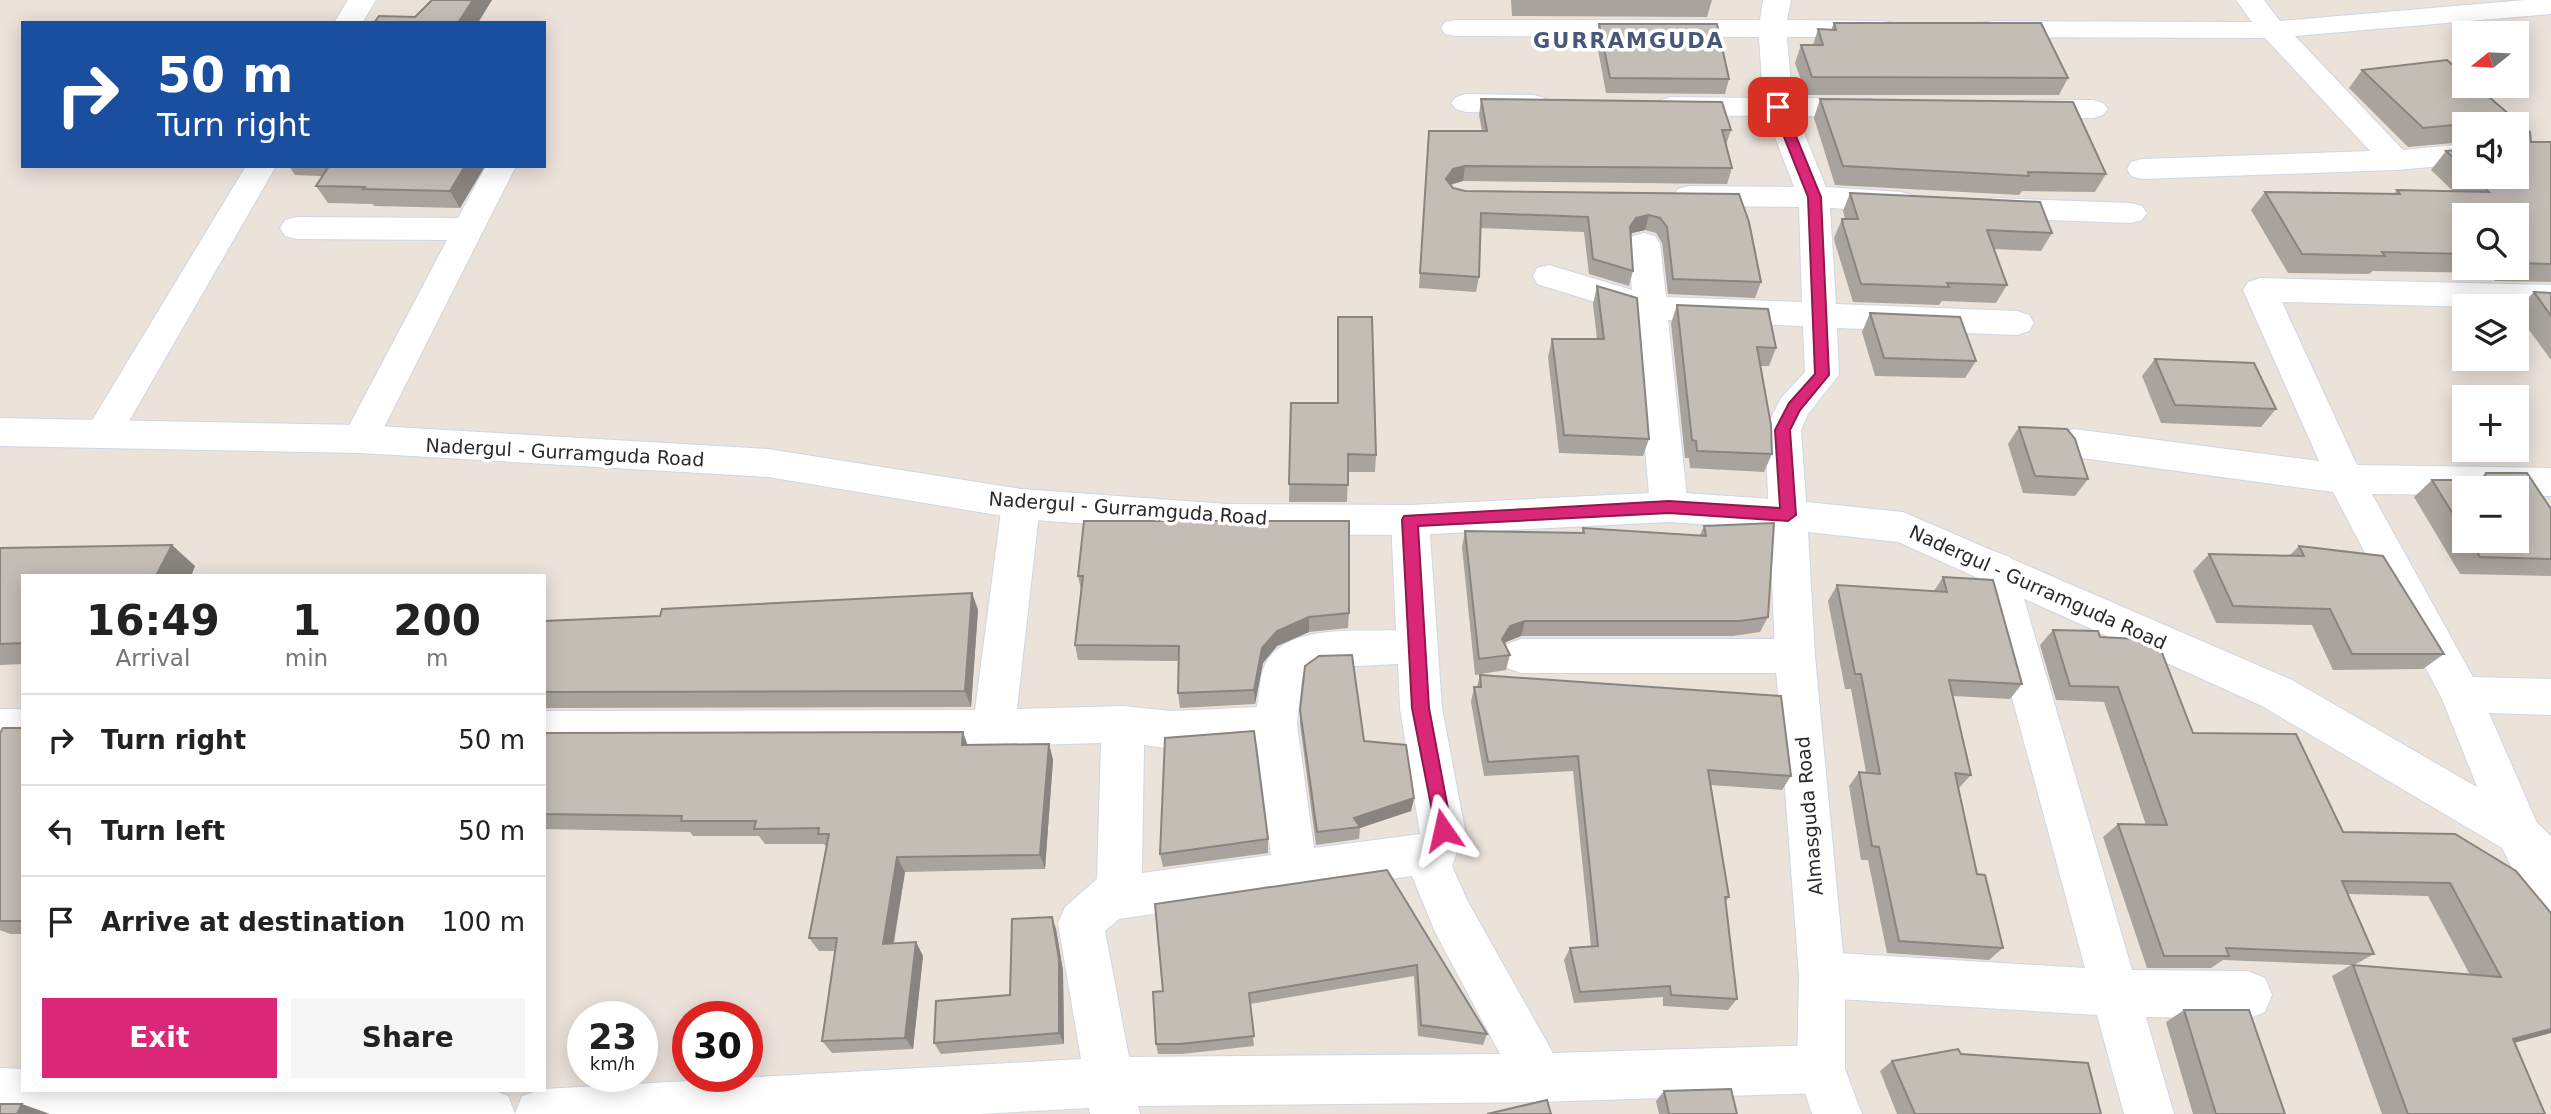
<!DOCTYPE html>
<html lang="en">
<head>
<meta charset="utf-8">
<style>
	body { margin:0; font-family:"DejaVu Sans",sans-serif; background:#f6f6f6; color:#222; height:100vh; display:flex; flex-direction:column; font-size:26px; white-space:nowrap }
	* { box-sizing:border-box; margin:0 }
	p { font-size:23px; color:#767676 }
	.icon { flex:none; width:38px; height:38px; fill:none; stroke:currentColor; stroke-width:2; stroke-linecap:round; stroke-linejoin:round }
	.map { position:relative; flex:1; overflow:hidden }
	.panel { position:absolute; left:21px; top:574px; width:525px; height:518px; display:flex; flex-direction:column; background:#fff; border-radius:0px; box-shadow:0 4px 18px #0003 }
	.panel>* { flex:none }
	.top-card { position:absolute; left:21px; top:21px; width:525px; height:147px; border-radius:0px; box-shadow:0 4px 18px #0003; background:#1a4fa0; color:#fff; overflow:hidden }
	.needle { width:46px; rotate:252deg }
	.tools { position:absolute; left:2452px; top:21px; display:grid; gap:14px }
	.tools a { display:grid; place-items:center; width:77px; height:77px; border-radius:0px; background:#fff; box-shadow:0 4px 18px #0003; font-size:35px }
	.speed { position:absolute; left:567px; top:1001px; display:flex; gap:14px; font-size:35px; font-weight:700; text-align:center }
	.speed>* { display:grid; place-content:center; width:91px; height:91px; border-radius:50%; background:#fff; box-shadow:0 4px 18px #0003; line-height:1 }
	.speed small { font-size:18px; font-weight:400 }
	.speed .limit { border:10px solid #d22; background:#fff; color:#111 }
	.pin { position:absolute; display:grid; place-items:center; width:60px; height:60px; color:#fff; margin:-30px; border-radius:14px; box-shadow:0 4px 10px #0006 }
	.me { position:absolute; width:77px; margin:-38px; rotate:349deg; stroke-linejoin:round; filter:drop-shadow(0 0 5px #0008) }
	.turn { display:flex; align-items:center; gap:24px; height:147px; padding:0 21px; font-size:32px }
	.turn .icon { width:91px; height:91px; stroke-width:2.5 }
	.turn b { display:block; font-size:49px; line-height:60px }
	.eta { display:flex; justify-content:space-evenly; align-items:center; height:119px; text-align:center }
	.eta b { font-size:42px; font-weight:600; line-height:49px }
	.primary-button { display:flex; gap:14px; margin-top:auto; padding:14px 21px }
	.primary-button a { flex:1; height:80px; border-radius:0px; background:#db2777; color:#fff; font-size:28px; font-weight:600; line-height:80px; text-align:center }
	.primary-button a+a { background:#f6f6f6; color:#222 }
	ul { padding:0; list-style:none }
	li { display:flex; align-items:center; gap:21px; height:91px; padding:0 21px; border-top:2px solid #e0e0e0 }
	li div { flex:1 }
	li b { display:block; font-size:26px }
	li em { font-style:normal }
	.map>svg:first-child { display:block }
</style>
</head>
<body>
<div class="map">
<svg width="2551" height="1114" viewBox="0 0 2551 1114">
	<rect width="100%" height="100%" fill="#ebe2da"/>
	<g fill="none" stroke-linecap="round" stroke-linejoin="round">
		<defs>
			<g id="street">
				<polygon points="348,0 376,0 362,23 334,23"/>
				<polygon points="1763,0 1791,0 1787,20 1883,21 1893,23 1897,29 1893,35 1883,37 1787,37 1792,98 1870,99 1880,102 1885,108 1880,114 1870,117 1797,116 1826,187 1901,192 1912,195 1917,202 1912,209 1901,212 1830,208 1836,304 2017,311 2029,315 2034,323 2029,331 2017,335 1837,328 1839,375 1808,414 1801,430 1807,515 1801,526 1788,530 1775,526 1769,515 1765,430 1781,398 1805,372 1803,326 1668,320 1688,507 1682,517 1669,522 1656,517 1650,507 1634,314 1537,284 1533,276 1537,268 1549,265 1632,290 1628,244 1633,236 1644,233 1655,236 1660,244 1666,297 1802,302 1799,207 1689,206 1678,203 1673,196 1678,189 1689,186 1794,187 1767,116 1671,115 1661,112 1656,106 1661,100 1671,97 1763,98 1759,37 1455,36 1445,34 1441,28 1445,22 1455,20 1760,20"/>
				<polygon points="2236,0 2264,0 2280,21 2525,0 2551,0 2551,14 2295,36 2403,150 2464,144 2464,164 2396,170 2142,179 2131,176 2127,169 2131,162 2142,159 2370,151 2265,38 1992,37 1982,35 1978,29 1982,23 1992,21 2252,22"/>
				<polygon points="1466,94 1534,95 1544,98 1549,104 1544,110 1534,113 1466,112 1456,109 1451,103 1456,97"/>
				<polygon points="2025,100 2093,100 2103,103 2108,109 2103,115 2093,118 2025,118 2015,115 2010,109 2015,103"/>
				<polygon points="246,166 276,166 117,442 104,446 91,442 86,432 91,422"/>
				<polygon points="486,166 516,166 373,449 360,453 347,449 342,439 447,240 296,239 285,236 280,228 285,220 296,217 458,218"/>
				<polygon points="1993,198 2131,203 2142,206 2147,213 2142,220 2131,223 1993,218 1982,215 1977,208 1982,201"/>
				<polygon points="2260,278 2551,285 2551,309 2282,302 2357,465 2551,468 2551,496 2516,496 2516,488 2464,488 2464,495 2372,494 2473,677 2551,679 2551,715 2489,713 2551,855 2551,926 2535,919 2496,834 2442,699 2333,492 2074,457 2061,453 2056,443 2061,433 2074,429 2319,461 2243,290 2248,282"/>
				<path d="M1021,489L1034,494L1040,504L1017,709L1123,706L1171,711L1257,707C1260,692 1259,672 1268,659C1293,624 1358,632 1396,630L1391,520L1397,509L1410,505L1423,509L1429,520L1442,708L1465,830L1452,866L1467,900L1553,1053L1821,1045L1838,1052L1845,1069L1838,1086L1821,1093L1540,1102L1138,1106L1140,1114H1090L1089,1108L980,1114H515L522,1096L544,1089L1081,1059L1058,923L1065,907L1097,879L1101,743L994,746L544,747V711L975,710L1002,504L1008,494ZM1398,664L1400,708L1420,834L1314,848L1297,724L1302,679L1317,668ZM1257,743L1271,855L1142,873L1144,745L1171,749ZM1412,876L1435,932L1500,1054L1129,1057L1105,931L1119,919Z"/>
				<polygon points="1996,552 2010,557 2015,568 2132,970 2248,971 2265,978 2272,995 2265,1012 2248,1019 2146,1017 2174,1114 2124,1114 2097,1015 1822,998 1805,991 1799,975 1805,959 1822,952 2085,968 1977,568 1982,557"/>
				<polygon points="1521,639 1795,639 1809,644 1815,656 1809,668 1795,673 1521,673 1507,668 1501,656 1507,644"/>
				<rect x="0" y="709" width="23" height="36"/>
				<polygon points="0,1068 23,1069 23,1090 493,1090 508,1096 515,1114 0,1114"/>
			</g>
			<polygon id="secondary" points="0,418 360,425 768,449 1021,489 1227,504 1410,505 1669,492 1788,500 1903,512 2292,680 2534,820 2551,836 2551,887 2535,881 2502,848 2262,706 1898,542 1808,532 1815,656 1845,975 1845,1069 1862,1114 1812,1114 1797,1069 1799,975 1775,656 1770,529 1669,522 1410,535 1227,534 1021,519 768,477 360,453 0,446"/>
		</defs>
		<use href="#street" stroke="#cfd5e2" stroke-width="2"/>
		<use href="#secondary" stroke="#cfd5e2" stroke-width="2"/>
		<use href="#street" fill="#fff" fill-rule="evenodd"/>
		<use href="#secondary" fill="#fff" fill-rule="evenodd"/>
	</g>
	<g fill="#a9a39d" fill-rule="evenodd">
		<polygon points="1511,0 1712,0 1707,17 1512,16"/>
		<polygon points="1834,23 2068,78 2059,95 1806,95 1795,63 1801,45 1813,45 1818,29 1831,30"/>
		<polygon points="1599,24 1729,79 1725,94 1606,93 1596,39"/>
		<path d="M2447,60L2464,75V86H2476L2530,132L2531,142H2551V282L2495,281L2489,273L2373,271L2369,274L2288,273L2251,210L2265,192L2394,194L2397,190L2454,192L2431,170L2446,151L2464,149V177H2516V124H2464V142L2408,147L2349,88L2362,70ZM2464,215H2516V268H2464Z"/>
		<polygon points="1481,99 1731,130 1726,145 1732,168 1727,184 1463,181 1451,185 1453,188 1465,191 1739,194 1761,282 1755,298 1668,294 1662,243 1656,233 1645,230 1632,233 1631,236 1633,271 1629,286 1589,274 1584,232 1480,228 1479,277 1476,292 1419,288 1429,131 1482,131 1479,115"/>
		<polygon points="1820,99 2106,174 2095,192 2022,191 2019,195 1835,185 1814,118"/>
		<polygon points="289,166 485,166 460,208 374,206 373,204 328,203 316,186 322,176 295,175"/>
		<polygon points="1850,193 2052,233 2041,251 1994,249 2007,285 1996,303 1942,301 1939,305 1853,302 1835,243 1834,238 1842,219 1845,219 1843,211"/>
		<polygon points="1597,286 1649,439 1643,456 1559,453 1548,357 1552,339 1597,339 1593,304"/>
		<polygon points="2534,292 2551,293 2551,360 2516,312 2516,310"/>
		<polygon points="1677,305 1776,348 1769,366 1760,366 1772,454 1764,472 1690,468 1689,458 1685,458 1671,323"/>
		<polygon points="1870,313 1976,361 1965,378 1875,376 1862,332"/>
		<polygon points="1338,317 1376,455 1375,472 1348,472 1347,502 1289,502 1291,403 1337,403"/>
		<polygon points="2155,359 2276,409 2261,427 2161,423 2142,376"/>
		<polygon points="2019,427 2088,479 2075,496 2023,493 2008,444"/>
		<path d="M2486,473L2551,509V576L2460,574L2414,497L2432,480H2478ZM2464,488L2516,541H2464Z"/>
		<polygon points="1084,521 1349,613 1348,628 1309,632 1277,646 1263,663 1255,704 1180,708 1178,693 1179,661 1078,660 1075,645 1081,590 1078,576"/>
		<polygon points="1704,526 1768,617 1760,632 1733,636 1521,636 1506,642 1505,644 1510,655 1506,670 1475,675 1462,547 1465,531 1582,533 1583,528 1700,535"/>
		<polygon points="2299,546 2444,654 2423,669 2333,670 2312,625 2216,623 2193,571 2209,554 2289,556"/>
		<polygon points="0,547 2,548 195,566 191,576 23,576 23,664 0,665"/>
		<polygon points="1943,577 2022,684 2010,699 1953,696 1971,775 1958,789 1977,874 2003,948 1989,960 1887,953 1868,860 1861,860 1849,786 1859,772 1866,772 1851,689 1845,689 1828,601 1837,585 1934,591"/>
		<polygon points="972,593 978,610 971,707 544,708 544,621 660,616"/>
		<path d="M2053,630L2100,637L2193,733L2343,832L2516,871L2514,1043L2545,1114H2382L2332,976L2351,965L2223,960L2211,968H2147L2103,837L2118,824L2146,825L2104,702L2056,700L2040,645ZM2347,894L2428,896L2470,975L2354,965L2374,954Z"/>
		<polygon points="1480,675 1791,776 1782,790 1711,785 1729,897 1726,901 1737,999 1728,1010 1663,1006 1663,997 1574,1003 1564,960 1570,948 1591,947 1573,771 1484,776 1471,702 1474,687 1477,687"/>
		<polygon points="1300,710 1364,741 1414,798 1411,811 1360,828 1359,839 1316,845 1300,724"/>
		<polygon points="23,728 23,934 10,934 0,930 0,733"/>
		<polygon points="544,733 967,745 1049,744 1053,760 1045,869 905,872 894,943 916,942 923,956 913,1049 832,1053 822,1041 835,951 819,951 809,938 827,848 824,844 765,844 759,836 693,836 690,832 544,829"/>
		<polygon points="1268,839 1268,853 1163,867 1160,854"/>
		<polygon points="1387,870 1487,1034 1483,1045 1418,1036 1414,976 1250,1004 1254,1046 1182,1054 1158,1054 1156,1044 1163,991"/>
		<polygon points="1056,929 1063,971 1064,1044 941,1054 934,1043 1010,995"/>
		<polygon points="2184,1010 2285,1114 2193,1114 2166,1022"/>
		<polygon points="1961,1054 2101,1114 1897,1114 1880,1071 1892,1061"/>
		<polygon points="1664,1091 1737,1114 1659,1114 1656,1101"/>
	</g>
	<g fill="#89847f">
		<polygon points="473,0 492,0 478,23 458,23"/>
		<polygon points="465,166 485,166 460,208 450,191"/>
		<polygon points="1465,166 1463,181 1451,184 1444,194 1446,179 1453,169"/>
		<polygon points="1649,215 1645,230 1632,233 1626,243 1630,227 1636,218"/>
		<polygon points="172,545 195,566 191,576 156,576"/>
		<polygon points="972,593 978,610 971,707 965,691"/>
		<polygon points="1309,617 1309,632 1277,646 1263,663 1255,704 1254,690 1262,648 1277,631"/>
		<polygon points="1525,621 1521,636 1506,642 1499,655 1502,639 1510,626"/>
		<polygon points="963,732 969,749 962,745"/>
		<polygon points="1049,744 1053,760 1045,869 1040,855"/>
		<polygon points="1414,798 1411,811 1360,828 1354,818"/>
		<polygon points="897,857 905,872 891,957 883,944"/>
		<polygon points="1052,917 1056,929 1063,971 1064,1044 1059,1033"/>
		<polygon points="916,942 923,956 913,1049 905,1038"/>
		<polygon points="2551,1029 2551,1033 2488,1050 2513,1039"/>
		<polygon points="22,1104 50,1114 17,1114"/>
	</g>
	<g fill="#c4bdb6" stroke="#89847f" stroke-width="2">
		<polygon points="432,0 473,0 458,23 374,23 379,16 415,17"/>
		<polygon points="1834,23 2041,23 2068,78 1812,77 1801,45 1823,45 1818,29 1836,30"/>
		<polygon points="1599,24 1717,24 1729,79 1610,78"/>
		<polygon points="2447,60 2464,75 2464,86 2476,86 2530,132 2531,142 2551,142 2551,264 2516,263 2516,215 2464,215 2464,254 2382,252 2385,256 2302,254 2265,192 2400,194 2397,190 2489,192 2473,177 2516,177 2516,124 2464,124 2423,128 2362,70"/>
		<polygon points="1481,99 1722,102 1731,130 1722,130 1732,168 1465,166 1453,169 1446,179 1453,188 1465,191 1739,194 1749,222 1761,282 1673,279 1667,227 1660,218 1649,215 1636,218 1630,227 1633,271 1593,259 1588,217 1481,213 1479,277 1420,273 1429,131 1487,131"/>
		<polygon points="1820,99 2073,102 2106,174 2028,172 2029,176 1843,166"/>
		<polygon points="2464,149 2464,168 2446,151"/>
		<polygon points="329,166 465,166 450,191 363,189 365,187 316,186"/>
		<polygon points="1850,193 2040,202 2052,233 1987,230 2007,285 1947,283 1949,287 1861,284 1843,225 1842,219 1858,219"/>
		<polygon points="1597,286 1637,298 1649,439 1564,435 1552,339 1604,339"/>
		<polygon points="2534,292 2551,293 2551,316"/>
		<polygon points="1677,305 1768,309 1776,348 1757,347 1771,425 1772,454 1697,451 1696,441 1692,440"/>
		<polygon points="1870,313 1960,317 1976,361 1884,358"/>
		<polygon points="1338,317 1372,317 1376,455 1348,454 1348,485 1289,484 1291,403 1338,403"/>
		<polygon points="2155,359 2254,363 2276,409 2175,405"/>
		<polygon points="2019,427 2067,429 2075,439 2088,479 2035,476"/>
		<polygon points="2486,473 2527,473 2551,509 2551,559 2480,557 2470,541 2516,541 2516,488 2464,488 2464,532 2432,480 2483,480"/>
		<polygon points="1084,521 1349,521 1349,613 1309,617 1277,631 1262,648 1254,690 1178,693 1179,646 1075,645 1083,576 1078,576"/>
		<polygon points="1774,523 1768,617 1740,621 1525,621 1510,626 1502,639 1510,655 1479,659 1465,531 1584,533 1583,528 1706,536 1704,526"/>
		<polygon points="172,545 156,576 23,576 23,643 0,644 0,548"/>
		<polygon points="2299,546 2383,556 2444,654 2352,654 2330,609 2233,606 2209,554 2304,556"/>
		<polygon points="1943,577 1993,580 2022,684 1949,680 1971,775 1955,773 1977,874 1985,875 2003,948 1899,941 1879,847 1872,846 1859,772 1880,774 1861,674 1855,674 1837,585 1947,592"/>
		<polygon points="972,593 965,691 544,692 544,621 660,616 662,609"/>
		<polygon points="2053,630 2098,631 2100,637 2157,640 2193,733 2296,734 2343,832 2455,834 2516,871 2551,913 2551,1029 2513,1039 2545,1114 2408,1114 2353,965 2501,977 2450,883 2342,881 2374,954 2226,948 2229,956 2164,956 2118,824 2167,825 2118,687 2070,686"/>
		<polygon points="1352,655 1364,741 1406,745 1414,798 1354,818 1360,827 1317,832 1300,710 1305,666 1319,656"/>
		<polygon points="1480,675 1781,696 1791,776 1708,770 1729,897 1725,897 1737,999 1671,995 1670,986 1580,992 1570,948 1598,946 1578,756 1488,762 1474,687 1481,687"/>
		<polygon points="3,728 23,728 23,921 0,921 0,733"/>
		<polygon points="1254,731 1268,839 1160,854 1165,738"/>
		<polygon points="963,732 962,745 1049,744 1040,855 897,857 883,944 916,942 905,1038 822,1041 837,938 809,938 829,834 818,834 819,828 754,829 756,821 681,821 682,816 544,814 544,733"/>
		<polygon points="1387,870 1487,1034 1421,1025 1417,965 1249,993 1254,1036 1180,1044 1156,1044 1153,992 1163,991 1155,904"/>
		<polygon points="1052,917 1059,959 1059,1033 934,1043 936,1001 1010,995 1012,919"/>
		<polygon points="2184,1010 2249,1010 2285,1114 2216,1114"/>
		<polygon points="1958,1049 1961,1054 2088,1063 2101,1114 1915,1114 1892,1061"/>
		<polygon points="1731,1089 1737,1114 1669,1114 1664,1091"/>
		<polygon points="1547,1100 1551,1114 1487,1114"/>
		<polygon points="0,1104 22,1104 17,1114 0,1114"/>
	</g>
	<polygon fill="#db2777" stroke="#8e194d" stroke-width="2" points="1778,104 1784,107 1821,197 1829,375 1800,410 1790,430 1796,515 1788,521 1669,513 1418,526 1429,708 1452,830 1450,836 1443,838 1437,836 1412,708 1402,520 1404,516 1669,501 1780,508 1775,430 1789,403 1815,374 1808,197 1772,107"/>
	<g text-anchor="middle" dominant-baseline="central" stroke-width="7" stroke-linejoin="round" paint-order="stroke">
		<g font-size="19" fill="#292929" stroke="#fff">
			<text transform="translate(565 452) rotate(3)">Nadergul - Gurramguda Road</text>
			<text transform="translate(1128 508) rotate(4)">Nadergul - Gurramguda Road</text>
			<text transform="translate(2038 587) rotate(24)">Nadergul - Gurramguda Road</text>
			<text transform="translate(1809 816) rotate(-95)">Almasguda Road</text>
		</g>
		<g font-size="21" font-weight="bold" letter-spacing="2" fill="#49577a" stroke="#fff">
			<text x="1629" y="41">GURRAMGUDA</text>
		</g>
	</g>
</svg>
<div class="tools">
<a><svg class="needle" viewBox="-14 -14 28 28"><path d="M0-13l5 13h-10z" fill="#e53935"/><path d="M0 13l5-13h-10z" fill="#767676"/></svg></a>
<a><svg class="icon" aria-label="sound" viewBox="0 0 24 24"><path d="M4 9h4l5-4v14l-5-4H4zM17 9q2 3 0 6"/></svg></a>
<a><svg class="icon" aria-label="search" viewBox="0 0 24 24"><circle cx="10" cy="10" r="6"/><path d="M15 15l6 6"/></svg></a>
<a><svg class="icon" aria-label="layers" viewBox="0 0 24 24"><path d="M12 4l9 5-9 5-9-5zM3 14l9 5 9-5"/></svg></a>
<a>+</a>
<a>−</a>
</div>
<div class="speed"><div>23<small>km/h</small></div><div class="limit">30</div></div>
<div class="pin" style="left:1778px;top:107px;background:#d93025"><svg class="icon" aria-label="arrive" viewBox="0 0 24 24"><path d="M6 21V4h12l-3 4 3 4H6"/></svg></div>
<svg class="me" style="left:1443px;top:830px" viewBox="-20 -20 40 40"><path d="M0-17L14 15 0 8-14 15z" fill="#db2777" stroke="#fff" stroke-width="4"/></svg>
<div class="top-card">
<div class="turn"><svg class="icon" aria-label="right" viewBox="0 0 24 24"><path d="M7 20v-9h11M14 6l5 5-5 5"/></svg><div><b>50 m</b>Turn right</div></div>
</div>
<section class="panel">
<div class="eta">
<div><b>16:49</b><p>Arrival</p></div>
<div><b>1</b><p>min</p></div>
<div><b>200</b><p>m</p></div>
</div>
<ul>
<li><svg class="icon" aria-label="right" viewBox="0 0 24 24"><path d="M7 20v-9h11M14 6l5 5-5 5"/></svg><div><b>Turn right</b></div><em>50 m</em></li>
<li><svg class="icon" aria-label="left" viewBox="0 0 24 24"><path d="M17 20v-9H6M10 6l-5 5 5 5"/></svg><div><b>Turn left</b></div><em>50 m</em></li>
<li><svg class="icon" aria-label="arrive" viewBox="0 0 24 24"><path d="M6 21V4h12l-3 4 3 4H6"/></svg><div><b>Arrive at destination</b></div><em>100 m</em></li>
</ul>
<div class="primary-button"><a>Exit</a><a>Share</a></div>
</section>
</div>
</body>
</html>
